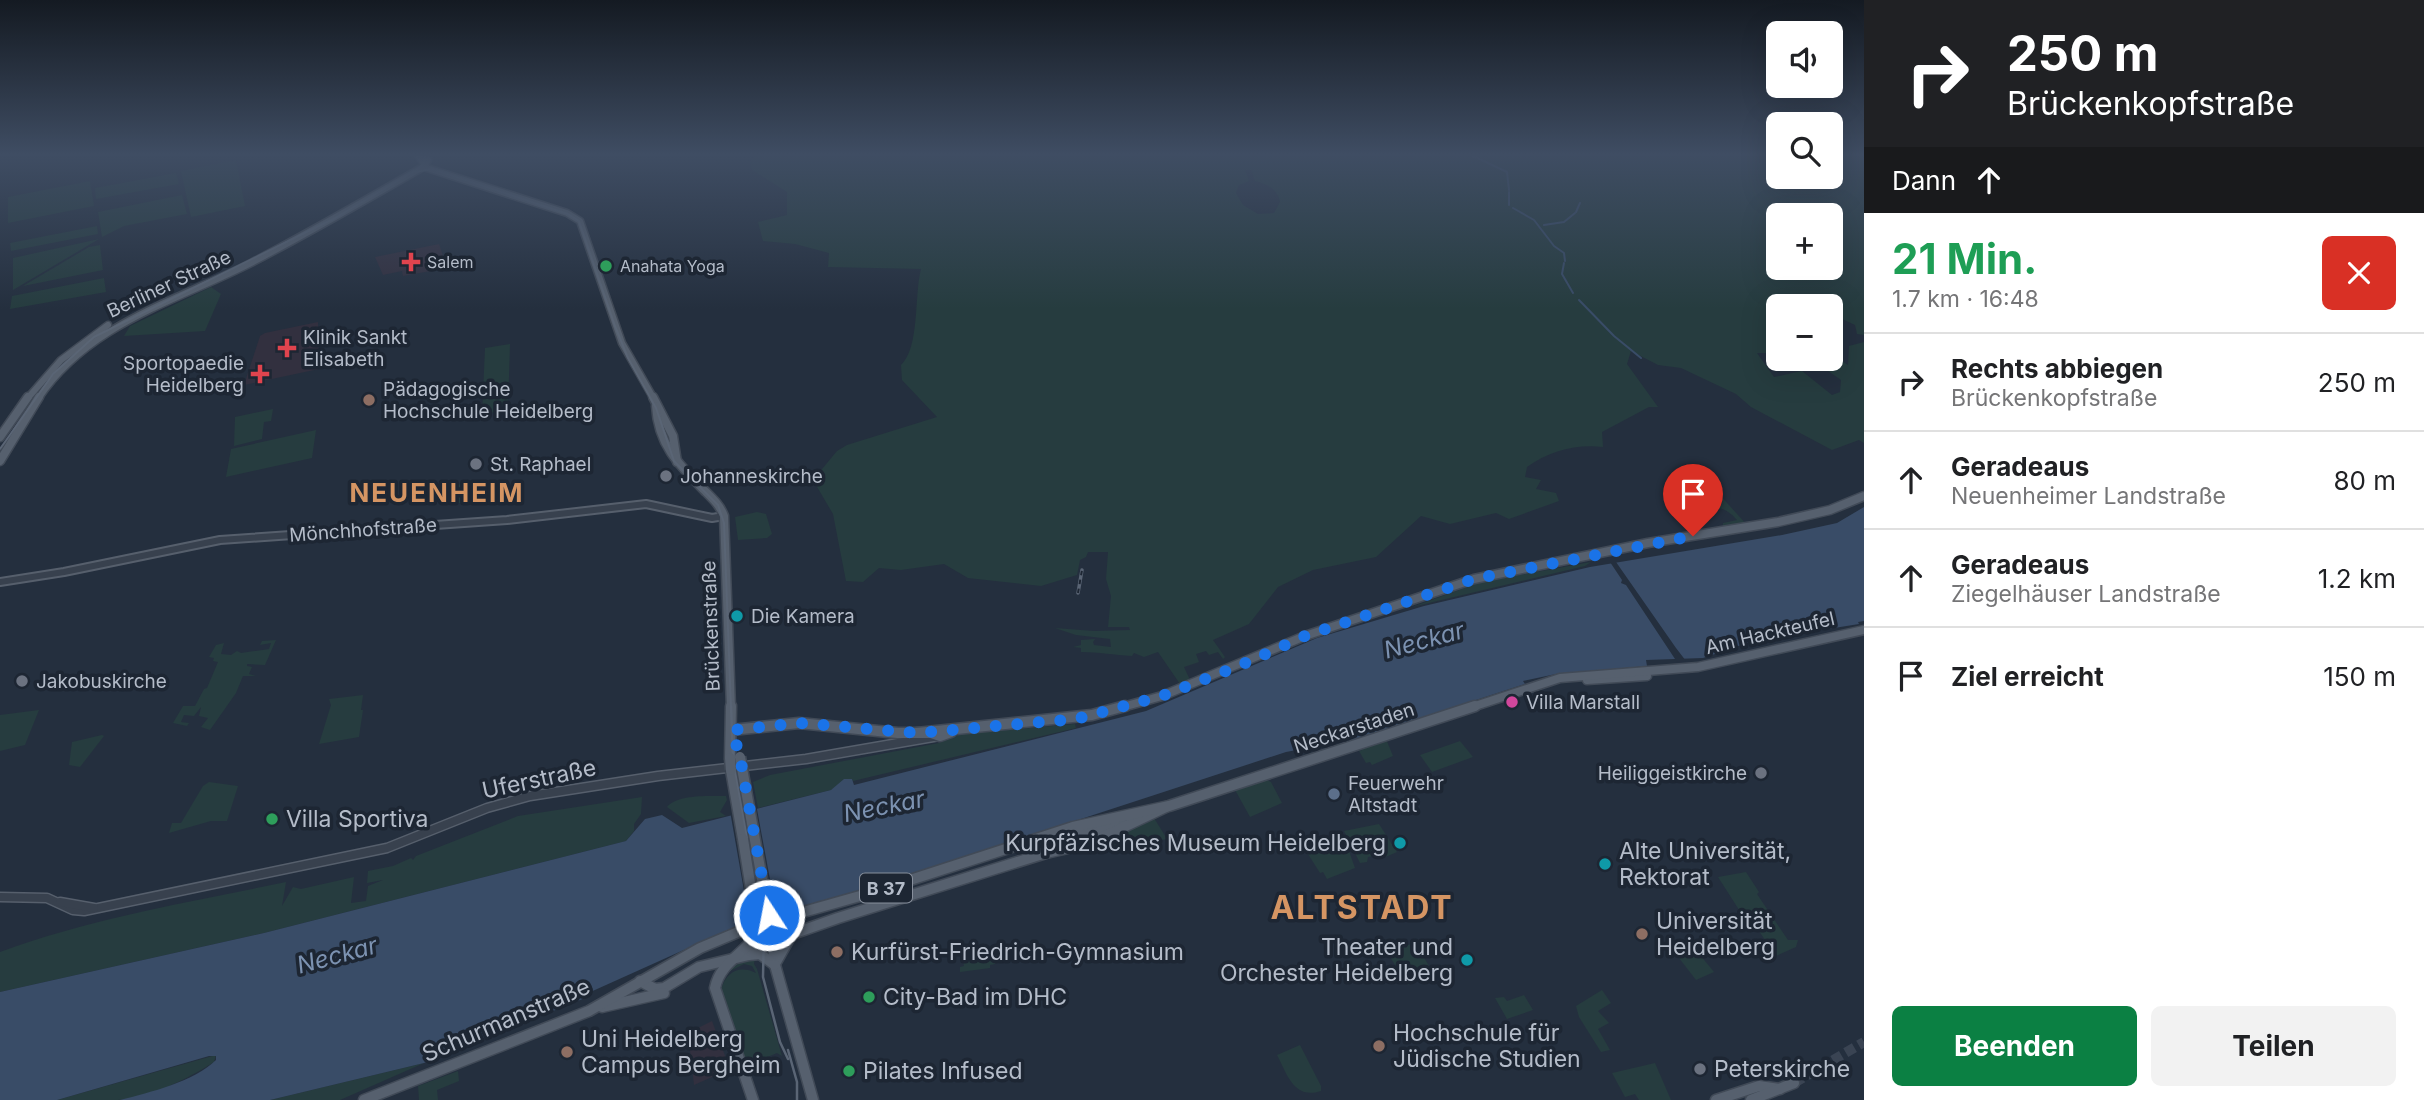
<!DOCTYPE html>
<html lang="de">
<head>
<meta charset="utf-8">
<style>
	body { margin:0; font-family:Inter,sans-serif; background:#f2f2f2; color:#202124; height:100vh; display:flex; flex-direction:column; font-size:26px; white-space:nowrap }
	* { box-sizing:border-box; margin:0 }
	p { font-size:23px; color:#757577 }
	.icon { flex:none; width:38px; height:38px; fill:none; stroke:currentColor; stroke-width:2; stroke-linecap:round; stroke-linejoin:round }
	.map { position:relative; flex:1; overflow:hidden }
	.sheet { display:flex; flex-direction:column; background:#fff; width:560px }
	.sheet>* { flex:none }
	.top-card { background:#202124; color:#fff; overflow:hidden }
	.buttons { position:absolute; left:1766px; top:21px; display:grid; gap:14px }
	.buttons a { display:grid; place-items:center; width:77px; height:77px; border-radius:10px; background:#fff; box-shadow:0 7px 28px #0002; font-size:35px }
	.pin { position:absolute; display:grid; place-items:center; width:60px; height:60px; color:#fff; margin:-72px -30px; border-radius:50% 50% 50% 0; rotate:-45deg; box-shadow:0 0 7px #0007 }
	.pin .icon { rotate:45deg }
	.me { position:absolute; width:77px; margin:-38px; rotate:349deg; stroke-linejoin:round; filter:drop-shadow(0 0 5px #0008) }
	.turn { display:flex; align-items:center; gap:24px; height:147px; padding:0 28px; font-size:32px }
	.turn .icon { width:91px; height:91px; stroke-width:2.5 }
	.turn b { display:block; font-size:49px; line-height:60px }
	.then { display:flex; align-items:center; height:66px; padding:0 28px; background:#0003; gap:14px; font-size:26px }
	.round { display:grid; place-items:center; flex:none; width:74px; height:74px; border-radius:10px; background:#f2f2f2 }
	.head { display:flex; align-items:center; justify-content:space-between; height:119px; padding:0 28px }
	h1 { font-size:42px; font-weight:700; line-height:52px; color:#1e9e55 }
	.cta { display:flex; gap:14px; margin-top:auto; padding:14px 28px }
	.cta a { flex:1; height:80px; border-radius:10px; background:#0b8043; color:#fff; font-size:28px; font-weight:700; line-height:80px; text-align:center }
	.cta a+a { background:#f2f2f2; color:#202124 }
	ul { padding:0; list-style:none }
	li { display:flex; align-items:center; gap:21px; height:98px; padding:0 28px; border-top:2px solid #e0e0e0 }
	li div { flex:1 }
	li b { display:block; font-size:26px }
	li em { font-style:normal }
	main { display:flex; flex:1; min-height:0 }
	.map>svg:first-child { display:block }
</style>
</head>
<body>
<main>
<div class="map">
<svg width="1864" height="1100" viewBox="0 0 1864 1100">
	<rect width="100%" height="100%" fill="#242f3e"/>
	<g fill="#32303f">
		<polygon points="439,244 447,268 403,276 402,271 383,275 375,257"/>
		<polygon points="318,322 319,369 244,385 260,336 265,333"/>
		<polygon points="712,1021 730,1069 694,1085 688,1033"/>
	</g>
	<g fill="#263c3f" fill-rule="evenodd">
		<path d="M756,155H1778V177H1830L1831,155H1864V335L1857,334L1855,325L1831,314L1830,306H1778V344L1771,348L1775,353H1757L1774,377L1802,371L1832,395L1840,392L1841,380L1811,359H1830L1831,354L1848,365L1849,346L1864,342V443L1859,440L1832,450L1751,407L1736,394L1681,368L1658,365L1631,351L1627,364L1658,407H1649L1602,432L1603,447C1576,444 1549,451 1527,467L1525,477L1541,480L1536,489L1556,493L1559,501L1509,519L1496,513L1450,524L1421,516L1376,557L1313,570L1278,587L1249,624L1213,640L1225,657L1223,659L1218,652L1209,655L1206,651L1196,654L1199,662L1184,667L1190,680L1180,684L1158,652L1144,657L1134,653L1132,656C1114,655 1099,652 1081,652V648L1073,647L1081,645V640L1095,639L1093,642L1094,645L1111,647L1110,639L1076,635L1055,628L1094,631L1130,630L1129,627H1108L1111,596L1106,579L1108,552H1088L1086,557L1080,560L1077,575L1041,586L968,578L944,564L901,570L879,568L863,582L846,581L833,514L813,480L837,451L847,445L937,417L902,380L901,365C920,347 914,295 921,269L828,267L829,253L795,244L763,241L758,222L787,215V192L752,170L750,162ZM1245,170H1251L1255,181C1267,184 1278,189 1280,202L1274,213L1258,214L1243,205L1236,193L1239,185L1249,181ZM1778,215H1830V268H1778Z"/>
		<polygon points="236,160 245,206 191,217 181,171"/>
		<polygon points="176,173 179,184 96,199 95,188"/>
		<polygon points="90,181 94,206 8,223 8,197"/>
		<polygon points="182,195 187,214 124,226 102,237 98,212"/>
		<polygon points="97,226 98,234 11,251 10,243"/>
		<polygon points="99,239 13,290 13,258"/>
		<polygon points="100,245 103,270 23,286 89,247"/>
		<polygon points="104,278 106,292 10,309 12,296"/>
		<polygon points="211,287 221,294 205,331 124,336 130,326"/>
		<polygon points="510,344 508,409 482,415 485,348"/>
		<polygon points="273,409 271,421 264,422 262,439 234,446 235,417"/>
		<polygon points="316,430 312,458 226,477 231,449"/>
		<polygon points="451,483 454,485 476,483 469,504 450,502 453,489 437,491 439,484"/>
		<path d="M1718,493L1747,525L1723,527V523L1737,520C1730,512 1720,504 1709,510L1714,516L1707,517L1694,501L1699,500L1696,496Z"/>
		<polygon points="757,512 766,514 772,534 767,538 738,540 735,517"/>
		<polygon points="1591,562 1585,566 1412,607 1481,582"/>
		<polygon points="276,640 265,665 247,664 247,666 252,667 249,674 256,676 243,676 236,693 210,730 201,727 208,718 199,716 201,707 194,716 184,715 181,722 189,723 187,726 173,723 183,706 195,706 204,689 207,688 218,662 213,661 214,658 209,657 216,645 224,643 221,654 231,655 237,651 241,653 269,649 271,643 260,645 262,641"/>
		<polygon points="363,695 361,710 363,710 359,737 319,744 331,705 329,699"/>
		<polygon points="39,710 25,745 0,751 0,715"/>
		<polygon points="1075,724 1076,728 853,781 852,779 831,790 758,808 753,782 770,775 939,743 961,734"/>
		<polygon points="102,735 104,736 80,767 69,765 72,742"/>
		<polygon points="1386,739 1393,756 1372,765 1370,762 1366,763 1359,751 1362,750 1361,747"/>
		<polygon points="1460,741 1473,757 1432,772 1420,755"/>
		<polygon points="1265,779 1271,782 1282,803 1250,817 1234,788"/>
		<polygon points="209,782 238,786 227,821 211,821 169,833 172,823 181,823 203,786"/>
		<path d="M726,796L727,800L720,812L726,816L689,823L667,807C677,794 709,796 726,796Z"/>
		<path d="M642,797L641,814L634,824V831L626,841L264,933L0,992V952C92,918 191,902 286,882L282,906L293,887L301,889L354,877L351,903L366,901L368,886L383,880L367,883L368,871L393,866L411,858L413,860L416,856L518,816Z"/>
		<polygon points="1154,818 1167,839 1113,849 1102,843"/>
		<polygon points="1379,824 1397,852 1381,859 1379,855 1368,857 1367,862 1360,863 1344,831"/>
		<polygon points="1349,851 1355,868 1327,879 1323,872 1320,873 1308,854"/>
		<polygon points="1746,872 1759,892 1757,894 1788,940 1798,940 1796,947 1776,956 1746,912 1741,913 1718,877"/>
		<polygon points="1415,943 1434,974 1408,985 1388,954 1390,950"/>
		<polygon points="991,946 997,958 995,964 990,965 990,968 960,972 960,967 964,966 962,956 957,956 961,950"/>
		<polygon points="1696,950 1714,972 1696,980 1679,958"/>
		<path d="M755,957L754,964L757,969L782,1056L777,1053L763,1059L762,1070L755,1073L751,1067L747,1069L721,990C726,971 740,965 756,973L752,966L744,964L726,973L728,968Z"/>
		<polygon points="1602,990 1611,1003 1598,1011 1609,1023 1598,1029 1610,1050 1601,1052 1579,1017 1576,1006"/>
		<polygon points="1524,995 1533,1010 1507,1019 1495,998 1504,997 1507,1001"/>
		<path d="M1300,1045L1321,1086V1091C1294,1100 1287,1074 1277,1055Z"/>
		<path d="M216,1055L214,1062C187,1079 150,1098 118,1100C98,1100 77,1100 57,1100Z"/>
		<polygon points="424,1063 340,1100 270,1100"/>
		<polygon points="1655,1063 1671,1100 1639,1100 1635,1094 1625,1097 1612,1073"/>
		<polygon points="458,1071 459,1081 437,1090 438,1100 419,1100 418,1086"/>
	</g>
	<path fill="#394c67" d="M1864,507V621L1858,622L1859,624L1753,641L1703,658L1646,660L1647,666L1556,674L1523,681L1525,684L1360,738L1286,752L888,882L746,922L586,994L585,998L424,1063L270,1100H120C151,1092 193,1082 216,1060V1056H209L57,1100H0V992L264,933L626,841L645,819L662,815L682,828L831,790L844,779H852L854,785L1146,711L1317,638L1424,606L1590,567L1782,535L1837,523Z"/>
	<g fill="#242f3e">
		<polygon points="1616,562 1676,648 1686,661 1677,662 1626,585 1621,583 1622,580 1610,562"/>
		<polygon points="756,804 777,917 750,925 730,811"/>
	</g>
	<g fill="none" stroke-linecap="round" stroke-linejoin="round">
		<g stroke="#394c67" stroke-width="2">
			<polyline points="1471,155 1507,172 1509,190"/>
			<polyline points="1509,192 1509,205"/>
			<polyline points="1513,208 1534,220 1554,246 1564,253 1565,261"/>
			<polyline points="1576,212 1580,203"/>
			<polyline points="1544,225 1564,222 1575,213"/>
			<polyline points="1564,263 1562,274 1573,293"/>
			<polyline points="1579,300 1614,336 1641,358"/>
		</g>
		<polyline stroke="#3a4453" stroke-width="10" stroke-dasharray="10 5" stroke-linecap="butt" points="1794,1083 1864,1042"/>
		<defs>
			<polyline id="minor-far1" points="0,582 64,572 220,540 507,520 646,504 712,518 724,516"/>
			<g id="minor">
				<polyline points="0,897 47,898 73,910 84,911 387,848 487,808 530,796 658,776 806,759 939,736"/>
				<polyline points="60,902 94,908"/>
			</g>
			<g id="major-far2">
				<polyline points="418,155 427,168 567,213 580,221 622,343 654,399"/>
				<polyline points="27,399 61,360 108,325"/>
				<path d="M38,399C88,324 174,302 251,263C309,233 366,200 423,167L428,160"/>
			</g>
			<g id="major-far1">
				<polyline points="653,397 673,436 677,462"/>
				<path d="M656,406C658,444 678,464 704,490C712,498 720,505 724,516L731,708"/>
				<polyline points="0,437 28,397"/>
				<polyline points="0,461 39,397"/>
				<polyline points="1587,680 1647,676"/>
				<polyline points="1119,708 1162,696 1305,636 1474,579 1648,543 1778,522 1830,510 1864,496"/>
				<polyline points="1469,708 1560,678 1698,667 1864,630"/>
			</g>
			<g id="major">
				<polyline points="732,730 799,723 898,733 931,733 940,736 951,732"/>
				<polyline points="917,733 1092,715 1125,706"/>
				<polyline points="730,758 731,706"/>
				<polyline points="731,770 743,839"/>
				<polyline points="1061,835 1124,825"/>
				<polyline points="771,929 775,965 813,1100"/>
				<polyline points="747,950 838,918 1046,853 1090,843 1166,807"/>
				<polyline points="776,962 790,937"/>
				<polyline points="640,981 655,989 664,988 699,967 749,955 760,954 775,965"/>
				<polyline points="602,1007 664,993"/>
				<polyline points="364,1100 589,1011 700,948 750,927 867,894 1073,827 1169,806 1475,706"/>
				<path d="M753,1100L715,988C720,962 745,954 758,933"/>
				<polyline points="1716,1100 1759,1086 1780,1089"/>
				<polyline points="1751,1100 1794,1083"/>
			</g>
		</defs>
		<use href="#minor-far1" stroke="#565f6c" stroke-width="10"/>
		<use href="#minor" stroke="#565f6c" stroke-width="11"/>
		<use href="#major-far2" stroke="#414a57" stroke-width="9"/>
		<use href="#major-far1" stroke="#414a57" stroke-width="11"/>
		<use href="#major" stroke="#414a57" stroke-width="13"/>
		<use href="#minor-far1" stroke="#38414e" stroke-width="6"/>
		<use href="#minor" stroke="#38414e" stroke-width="8"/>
		<use href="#major-far2" stroke="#56606e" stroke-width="6"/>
		<use href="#major-far1" stroke="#56606e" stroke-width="8"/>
		<use href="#major" stroke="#56606e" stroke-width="10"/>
		<g stroke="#5a6575" stroke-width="2">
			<polyline points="414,172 432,169 568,214 579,221 615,326 628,358 656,408 674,461 718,505 724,523 731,708"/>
			<polyline points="0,449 53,374 94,337 335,218 418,169 424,163 425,157"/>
		</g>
		<g stroke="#5a6575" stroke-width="2.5">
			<polyline points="731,706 733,758 764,931 763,977 780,1042 788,1059"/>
			<polyline points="788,1050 797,1082 797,1100"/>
		</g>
		<defs>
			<polyline id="rail" points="1078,593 1082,570"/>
		</defs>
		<use href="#rail" stroke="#5a6575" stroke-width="3.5"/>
		<use href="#rail" stroke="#1d2633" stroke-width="2" stroke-dasharray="4.5" stroke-linecap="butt"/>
		<defs>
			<g id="major-bridge">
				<polyline points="740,757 771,929"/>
				<polyline points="730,758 731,770"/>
				<polyline points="743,839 758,933"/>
			</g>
		</defs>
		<use href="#major-bridge" stroke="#414a57" stroke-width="13" stroke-linecap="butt"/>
		<use href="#major-bridge" stroke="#56606e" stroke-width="10"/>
	</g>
	<linearGradient id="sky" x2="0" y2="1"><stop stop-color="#141a22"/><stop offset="0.5" stop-color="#3f4d63"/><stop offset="1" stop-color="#3f4d63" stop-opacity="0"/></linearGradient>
	<rect width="1864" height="309" fill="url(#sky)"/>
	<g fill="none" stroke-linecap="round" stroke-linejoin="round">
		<polyline stroke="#1a73e8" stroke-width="12" stroke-dasharray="0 21.6" points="769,915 740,757 732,730 799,723 918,733 1076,719 1162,696 1241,665 1305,636 1474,579 1693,536"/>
	</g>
	<g fill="#e0444e" stroke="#1d2633" stroke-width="2.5">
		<path d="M407.5 251.5h7v7h7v7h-7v7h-7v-7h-7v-7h7z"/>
		<path d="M283.5 337.5h7v7h7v7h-7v7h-7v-7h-7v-7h7z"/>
		<path d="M256.5 363.5h7v7h7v7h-7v7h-7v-7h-7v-7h7z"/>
	</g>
	<g fill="#2e9e5b" stroke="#1d2633" stroke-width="2.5">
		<circle cx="606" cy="266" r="7"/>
		<circle cx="272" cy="819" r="7"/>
		<circle cx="869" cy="997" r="7"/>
		<circle cx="849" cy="1071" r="7"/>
	</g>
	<g fill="#8d6e63" stroke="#1d2633" stroke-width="2.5">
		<circle cx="369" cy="400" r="7"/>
		<circle cx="1642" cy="934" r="7"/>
		<circle cx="837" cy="952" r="7"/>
		<circle cx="1379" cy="1046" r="7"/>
		<circle cx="567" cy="1052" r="7"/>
	</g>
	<g fill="#6b7280" stroke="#1d2633" stroke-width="2.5">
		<circle cx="476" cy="464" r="7"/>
		<circle cx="666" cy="476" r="7"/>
		<circle cx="22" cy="681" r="7"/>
		<circle cx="1761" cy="773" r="7"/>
		<circle cx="1700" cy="1069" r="7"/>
	</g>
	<g fill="#0f9aa8" stroke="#1d2633" stroke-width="2.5">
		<circle cx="737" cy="616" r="7"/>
		<circle cx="1400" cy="843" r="7"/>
		<circle cx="1605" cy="864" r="7"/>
		<circle cx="1467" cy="960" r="7"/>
	</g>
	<circle fill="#d1479c" stroke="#1d2633" stroke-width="2.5" cx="1512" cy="702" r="7"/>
	<circle fill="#5c6f8a" stroke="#1d2633" stroke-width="2.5" cx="1334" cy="794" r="7"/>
	<g text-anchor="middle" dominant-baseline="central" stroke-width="7" stroke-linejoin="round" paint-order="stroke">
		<g font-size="16" fill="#b4bcc9" stroke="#1d2633" text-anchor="start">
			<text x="427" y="262">Salem</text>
			<text x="620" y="266">Anahata Yoga</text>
		</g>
		<rect fill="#1d2633" stroke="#878f9c" stroke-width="2" x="860" y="873.5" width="52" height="29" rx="5"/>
		<g font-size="18" font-weight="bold" fill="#b4bcc9">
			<text x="886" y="888">B 37</text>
		</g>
		<g font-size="19" fill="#b4bcc9" stroke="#1d2633">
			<text transform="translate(169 284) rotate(-25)">Berliner Straße</text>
			<text transform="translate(363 530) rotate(-4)">Mönchhofstraße</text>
			<text transform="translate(711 626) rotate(-92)">Brückenstraße</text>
			<text transform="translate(1770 633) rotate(-13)">Am Hackteufel</text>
			<text transform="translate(1354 728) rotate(-18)">Neckarstaden</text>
		</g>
		<g font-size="19" fill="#b4bcc9" stroke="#1d2633" text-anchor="start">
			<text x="303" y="337">Klinik Sankt<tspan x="303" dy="22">Elisabeth</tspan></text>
			<text x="244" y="363" text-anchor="end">Sportopaedie<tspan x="244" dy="22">Heidelberg</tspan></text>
			<text x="383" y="389">Pädagogische<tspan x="383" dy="22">Hochschule Heidelberg</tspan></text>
			<text x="490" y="464">St. Raphael</text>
			<text x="680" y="476">Johanneskirche</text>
			<text x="751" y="616">Die Kamera</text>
			<text x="36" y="681">Jakobuskirche</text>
			<text x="1526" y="702">Villa Marstall</text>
			<text x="1747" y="773" text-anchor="end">Heiliggeistkirche</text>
			<text x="1348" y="783">Feuerwehr<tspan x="1348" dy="22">Altstadt</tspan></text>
		</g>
		<g font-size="23" fill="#b4bcc9" stroke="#1d2633">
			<text transform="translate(539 779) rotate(-12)">Uferstraße</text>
			<text transform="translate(506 1020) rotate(-23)">Schurmanstraße</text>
		</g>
		<g font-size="23" fill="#b4bcc9" stroke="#1d2633" text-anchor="start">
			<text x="286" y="819">Villa Sportiva</text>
			<text x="1386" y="843" text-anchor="end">Kurpfäzisches Museum Heidelberg</text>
			<text x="1619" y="851">Alte Universität,<tspan x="1619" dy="26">Rektorat</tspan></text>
			<text x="1656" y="921">Universität<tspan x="1656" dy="26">Heidelberg</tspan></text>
			<text x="1453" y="947" text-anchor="end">Theater und<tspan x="1453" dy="26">Orchester Heidelberg</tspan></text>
			<text x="851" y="952">Kurfürst-Friedrich-Gymnasium</text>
			<text x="883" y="997">City-Bad im DHC</text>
			<text x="1393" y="1033">Hochschule für<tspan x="1393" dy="26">Jüdische Studien</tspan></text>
			<text x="581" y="1039">Uni Heidelberg<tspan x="581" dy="26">Campus Bergheim</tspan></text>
			<text x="1714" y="1069">Peterskirche</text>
			<text x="863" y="1071">Pilates Infused</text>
		</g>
		<g font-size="24" font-style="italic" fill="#7c92b1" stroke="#1d2633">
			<text transform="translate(1424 640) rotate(-15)">Neckar</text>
			<text transform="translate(884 806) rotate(-11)">Neckar</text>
			<text transform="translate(337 955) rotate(-15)">Neckar</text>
		</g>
		<g font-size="26" font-weight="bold" letter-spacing="2" fill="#d59563" stroke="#1d2633">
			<text x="437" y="492">NEUENHEIM</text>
		</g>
		<g font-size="32" font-weight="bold" letter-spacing="2" fill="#d59563" stroke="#1d2633">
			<text x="1362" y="907">ALTSTADT</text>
		</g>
	</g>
</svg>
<div class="buttons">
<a><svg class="icon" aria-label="sound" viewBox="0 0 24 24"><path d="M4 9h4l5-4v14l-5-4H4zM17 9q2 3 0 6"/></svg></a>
<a><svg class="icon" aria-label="search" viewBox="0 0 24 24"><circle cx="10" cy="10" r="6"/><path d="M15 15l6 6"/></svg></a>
<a>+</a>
<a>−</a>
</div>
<div class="pin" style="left:1693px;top:536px;background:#d93025"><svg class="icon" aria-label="arrive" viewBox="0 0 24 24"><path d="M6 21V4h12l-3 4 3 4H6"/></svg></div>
<svg class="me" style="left:769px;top:915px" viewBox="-20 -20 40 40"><circle r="17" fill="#1a73e8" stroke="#fff" stroke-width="3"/><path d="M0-11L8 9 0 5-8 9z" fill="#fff"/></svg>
</div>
<section class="sheet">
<div class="top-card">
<div class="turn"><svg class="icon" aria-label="right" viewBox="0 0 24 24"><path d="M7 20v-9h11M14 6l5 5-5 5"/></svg><div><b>250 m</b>Brückenkopfstraße</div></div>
<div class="then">Dann<svg class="icon" aria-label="ahead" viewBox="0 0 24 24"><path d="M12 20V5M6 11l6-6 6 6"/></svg></div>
</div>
<div class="head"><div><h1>21 Min.</h1><p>1.7 km · 16:48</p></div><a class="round" style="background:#d93025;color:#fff"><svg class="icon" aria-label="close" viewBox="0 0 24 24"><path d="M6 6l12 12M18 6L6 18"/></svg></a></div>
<ul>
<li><svg class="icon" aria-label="right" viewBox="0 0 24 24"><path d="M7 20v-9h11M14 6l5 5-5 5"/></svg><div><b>Rechts abbiegen</b><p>Brückenkopfstraße</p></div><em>250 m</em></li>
<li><svg class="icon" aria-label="ahead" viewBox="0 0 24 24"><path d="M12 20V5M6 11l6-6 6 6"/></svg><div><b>Geradeaus</b><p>Neuenheimer Landstraße</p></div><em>80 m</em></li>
<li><svg class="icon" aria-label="ahead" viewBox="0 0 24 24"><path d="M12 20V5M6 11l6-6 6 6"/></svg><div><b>Geradeaus</b><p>Ziegelhäuser Landstraße</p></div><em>1.2 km</em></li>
<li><svg class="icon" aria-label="arrive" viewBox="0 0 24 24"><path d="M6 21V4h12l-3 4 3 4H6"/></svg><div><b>Ziel erreicht</b></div><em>150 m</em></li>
</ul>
<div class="cta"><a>Beenden</a><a>Teilen</a></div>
</section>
</main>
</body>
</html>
